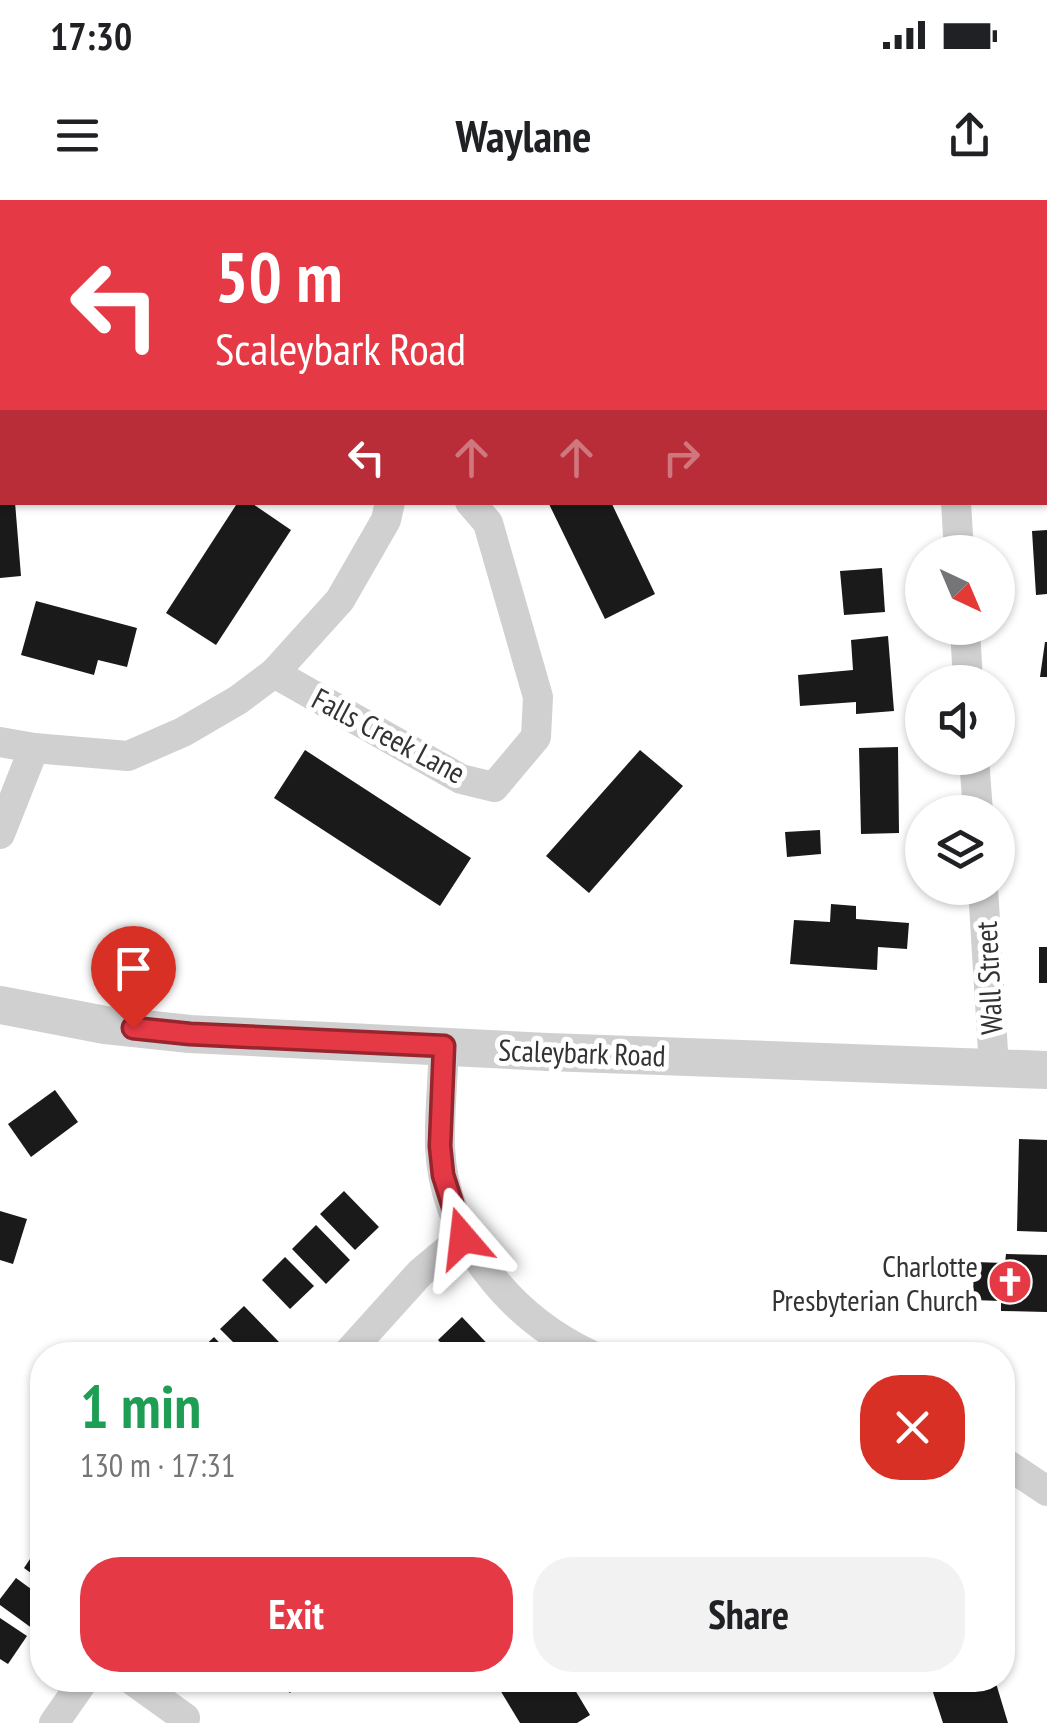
<!DOCTYPE html>
<html lang="en">
<head>
<meta charset="utf-8">
<style>
	body { margin:0; font-family:"PT Sans Narrow",sans-serif; background:#f2f2f2; color:#202124; height:100vh; display:flex; flex-direction:column; font-size:38px; white-space:nowrap }
	* { box-sizing:border-box; margin:0 }
	p { font-size:32px; color:#757577 }
	.icon { flex:none; width:55px; height:55px; fill:none; stroke:currentColor; stroke-width:2; stroke-linecap:round; stroke-linejoin:round }
	.map { position:relative; flex:1; overflow:hidden }
	.details { position:absolute; left:30px; top:1142px; width:985px; height:350px; display:flex; flex-direction:column; background:#fff; border-radius:40px; box-shadow:0 2px 8px #0004 }
	.details>* { flex:none }
	.hud { position:absolute; left:0px; top:0px; width:1048px; height:305px; box-shadow:0 2px 8px #0004; background:#e63946; color:#fff; overflow:hidden }
	.needle { width:65px; rotate:136deg }
	.tools { position:absolute; left:905px; top:335px; display:grid; gap:20px }
	.tools a { display:grid; place-items:center; width:110px; height:110px; border-radius:50%; background:#fff; box-shadow:0 2px 8px #0004; font-size:50px }
	.pin { position:absolute; display:grid; place-items:center; width:85px; height:85px; color:#fff; margin:-102px -42px; border-radius:50% 50% 50% 0; rotate:-45deg; box-shadow:0 0 10px #0007 }
	.pin .icon { rotate:45deg }
	.me { position:absolute; width:110px; margin:-55px; rotate:343deg; stroke-linejoin:round; filter:drop-shadow(0 0 8px #0008) }
	.turn { display:flex; align-items:center; gap:35px; height:210px; padding:0 50px; font-size:45px }
	.turn .icon { width:130px; height:130px; stroke-width:2.5 }
	.turn b { display:block; font-size:70px; line-height:85px }
	.lanes { display:flex; align-items:center; height:95px; padding:0 50px; background:#0003; justify-content:center; gap:50px; direction:ltr }
	.lanes .off { opacity:.35 }
	.round { display:grid; place-items:center; flex:none; width:105px; height:105px; border-radius:40px; background:#f2f2f2 }
	.overview { display:flex; align-items:center; justify-content:space-between; height:170px; padding:0 50px }
	h1 { font-size:60px; font-weight:800; line-height:75px; color:#1e9e55 }
	.primary-button { display:flex; gap:20px; margin-top:auto; padding:20px 50px }
	.primary-button a { flex:1; height:115px; border-radius:40px; background:#e63946; color:#fff; font-size:40px; font-weight:800; line-height:115px; text-align:center }
	.primary-button a+a { background:#f2f2f2; color:#202124 }
	.status { display:flex; justify-content:space-between; align-items:center; height:70px; padding:0 50px; background:#fff; direction:ltr }
	.status svg { height:28px; fill:currentColor }
	header { display:flex; justify-content:space-between; align-items:center; height:130px; padding:0 50px; background:#fff; font-size:45px; font-weight:800 }
	.map>svg:first-child { display:block }
</style>
</head>
<body>
<div class="status"><b>17:30</b><svg viewBox="0 0 49 12"><path d="M0 12V9h3v3zM5 12V6h3v6zM10 12V3h3v9zM15 12V0h3v12zM26 1h20v11H26zM47 4h2v5h-2z"/></svg></div>
<header><svg class="icon" aria-label="menu" viewBox="0 0 24 24"><path d="M4 6h16M4 12h16M4 18h16"/></svg>Waylane<svg class="icon" aria-label="share" viewBox="0 0 24 24"><path d="M12 15V3M7 8l5-5 5 5M5 13v7h14v-7"/></svg></header>
<div class="map">
<svg width="1047" height="1523" viewBox="0 0 1047 1523">
	<rect width="100%" height="100%" fill="#fff"/>
	<g fill="#1a1a1a">
		<polygon points="0,302 15,302 21,376 0,378"/>
		<polygon points="238,302 250,302 291,330 216,445 166,413"/>
		<polygon points="548,302 611,302 655,394 605,419"/>
		<polygon points="1047,330 1047,394 1036,395 1032,331"/>
		<polygon points="882,368 885,412 844,415 840,371"/>
		<polygon points="36,401 137,428 127,467 98,460 94,475 21,455"/>
		<polygon points="888,436 894,511 856,514 856,502 800,506 798,475 853,470 851,440"/>
		<polygon points="1045,442 1047,442 1047,477 1040,477"/>
		<polygon points="898,547 899,633 861,634 859,548"/>
		<polygon points="305,550 471,658 440,706 274,598"/>
		<polygon points="640,550 683,586 589,693 546,656"/>
		<polygon points="820,630 821,654 787,657 785,632"/>
		<polygon points="831,704 856,706 856,719 909,723 907,749 878,747 877,770 790,764 794,720 830,722"/>
		<rect x="1039" y="747" width="8" height="36"/>
		<polygon points="55,890 78,922 31,957 8,924"/>
		<polygon points="1019,939 1047,940 1047,1032 1017,1031"/>
		<polygon points="344,991 379,1027 355,1050 320,1014"/>
		<polygon points="0,1011 27,1019 13,1064 0,1060"/>
		<polygon points="316,1025 350,1060 326,1084 292,1049"/>
		<polygon points="1006,1054 1047,1055 1047,1112 1001,1111 1001,1101 973,1100 974,1062 1005,1063"/>
		<polygon points="285,1057 314,1086 290,1109 262,1080"/>
		<polygon points="244,1106 279,1142 266,1155 246,1155 220,1129"/>
		<polygon points="462,1117 496,1153 494,1155 452,1155 438,1140"/>
		<polygon points="214,1137 231,1155 195,1155"/>
		<polygon points="1002,1333 1012,1341 1002,1352"/>
		<polygon points="42,1341 42,1381 24,1368"/>
		<polygon points="16,1378 42,1397 40,1434 0,1405 0,1399"/>
		<polygon points="0,1418 27,1436 8,1464 0,1459"/>
		<polygon points="272,1480 300,1480 290,1493"/>
		<polygon points="494,1480 569,1480 590,1515 577,1523 520,1523"/>
		<polygon points="929,1480 995,1480 1008,1523 943,1523"/>
	</g>
	<g fill="none" stroke-linecap="round" stroke-linejoin="round">
		<g stroke="#d0d0d0" stroke-width="30">
			<polyline points="228,0 231,2"/>
			<polyline points="956,302 959,352"/>
			<polyline points="965,428 968,482"/>
			<polyline points="274,473 461,579 494,587 536,537 538,497 488,323 470,302"/>
			<polyline points="0,542 34,548 128,556 183,532 238,500 274,473 340,400 386,320 390,302"/>
			<polyline points="974,558 978,612"/>
			<polyline points="0,634 34,548"/>
			<polyline points="983,688 994,868"/>
			<path d="M444,846C443,879 439,914 440,947C444,1038 511,1118 591,1155"/>
			<polyline points="346,1155 420,1073 463,1037"/>
			<polyline points="1002,1261 1047,1291"/>
			<polyline points="132,1480 185,1518"/>
			<polyline points="54,1523 84,1480"/>
		</g>
		<polyline stroke="#d0d0d0" stroke-width="38" points="0,805 105,825 190,834 548,852 1047,870"/>
	</g>
	<g fill="none" stroke-linecap="round" stroke-linejoin="round">
		<defs>
			<polyline id="route" points="133,828 190,834 444,846 440,946 443,975 463,1038"/>
		</defs>
		<use href="#route" stroke="#96252e" stroke-width="25"/>
		<use href="#route" stroke="#e63946" stroke-width="18"/>
	</g>
	<defs>
		<symbol id="church-disc" viewBox="-11 -11 22 22"><circle r="9.5" fill="#e63946" stroke="#fff"/><path d="M-1.2-6h2.4v3.5h3.3v2.4h-3.3V6h-2.4V-.1h-3.3v-2.4h3.3Z" fill="#fff"/></symbol>
	</defs>
	<g fill-rule="evenodd">
		<use href="#church-disc" x="985" y="1057" width="50" height="50"/>
	</g>
	<g text-anchor="middle" dominant-baseline="central" stroke-width="10" stroke-linejoin="round" paint-order="stroke">
		<g font-size="30" fill="#333" stroke="#fff">
			<text transform="translate(389 535) rotate(28)">Falls Creek Lane</text>
			<text transform="translate(988 778) rotate(-93)">Wall Street</text>
			<text transform="translate(582 852) rotate(2)">Scaleybark Road</text>
		</g>
		<g font-size="30" fill="#333" stroke="#fff" text-anchor="end">
			<text x="978" y="1065">Charlotte<tspan x="978" dy="34">Presbyterian Church</tspan></text>
		</g>
	</g>
</svg>
<div class="tools">
<a><svg class="needle" viewBox="-14 -14 28 28"><path d="M0-13l5 13h-10z" fill="#e53935"/><path d="M0 13l5-13h-10z" fill="#757577"/></svg></a>
<a><svg class="icon" aria-label="sound" viewBox="0 0 24 24"><path d="M4 9h4l5-4v14l-5-4H4zM17 9q2 3 0 6"/></svg></a>
<a><svg class="icon" aria-label="layers" viewBox="0 0 24 24"><path d="M12 4l9 5-9 5-9-5zM3 14l9 5 9-5"/></svg></a>
</div>
<div class="pin" style="left:133px;top:828px;background:#d93025"><svg class="icon" aria-label="arrive" viewBox="0 0 24 24"><path d="M6 21V4h12l-3 4 3 4H6"/></svg></div>
<svg class="me" style="left:463px;top:1038px" viewBox="-20 -20 40 40"><path d="M0-17L14 15 0 8-14 15z" fill="#e63946" stroke="#fff" stroke-width="4"/></svg>
<div class="hud">
<div class="turn"><svg class="icon" aria-label="left" viewBox="0 0 24 24"><path d="M17 20v-9H6M10 6l-5 5 5 5"/></svg><div><b>50 m</b>Scaleybark Road</div></div>
<div class="lanes"><svg class="icon" aria-label="left" viewBox="0 0 24 24"><path d="M17 20v-9H6M10 6l-5 5 5 5"/></svg><svg class="icon off" aria-label="ahead" viewBox="0 0 24 24"><path d="M12 20V5M6 11l6-6 6 6"/></svg><svg class="icon off" aria-label="ahead" viewBox="0 0 24 24"><path d="M12 20V5M6 11l6-6 6 6"/></svg><svg class="icon off" aria-label="right" viewBox="0 0 24 24"><path d="M7 20v-9h11M14 6l5 5-5 5"/></svg></div>
</div>
<section class="details">
<div class="overview"><div><h1>1 min</h1><p>130 m · 17:31</p></div><a class="round" style="background:#d93025;color:#fff"><svg class="icon" aria-label="close" viewBox="0 0 24 24"><path d="M6 6l12 12M18 6L6 18"/></svg></a></div>
<div class="primary-button"><a>Exit</a><a>Share</a></div>
</section>
</div>
</body>
</html>
